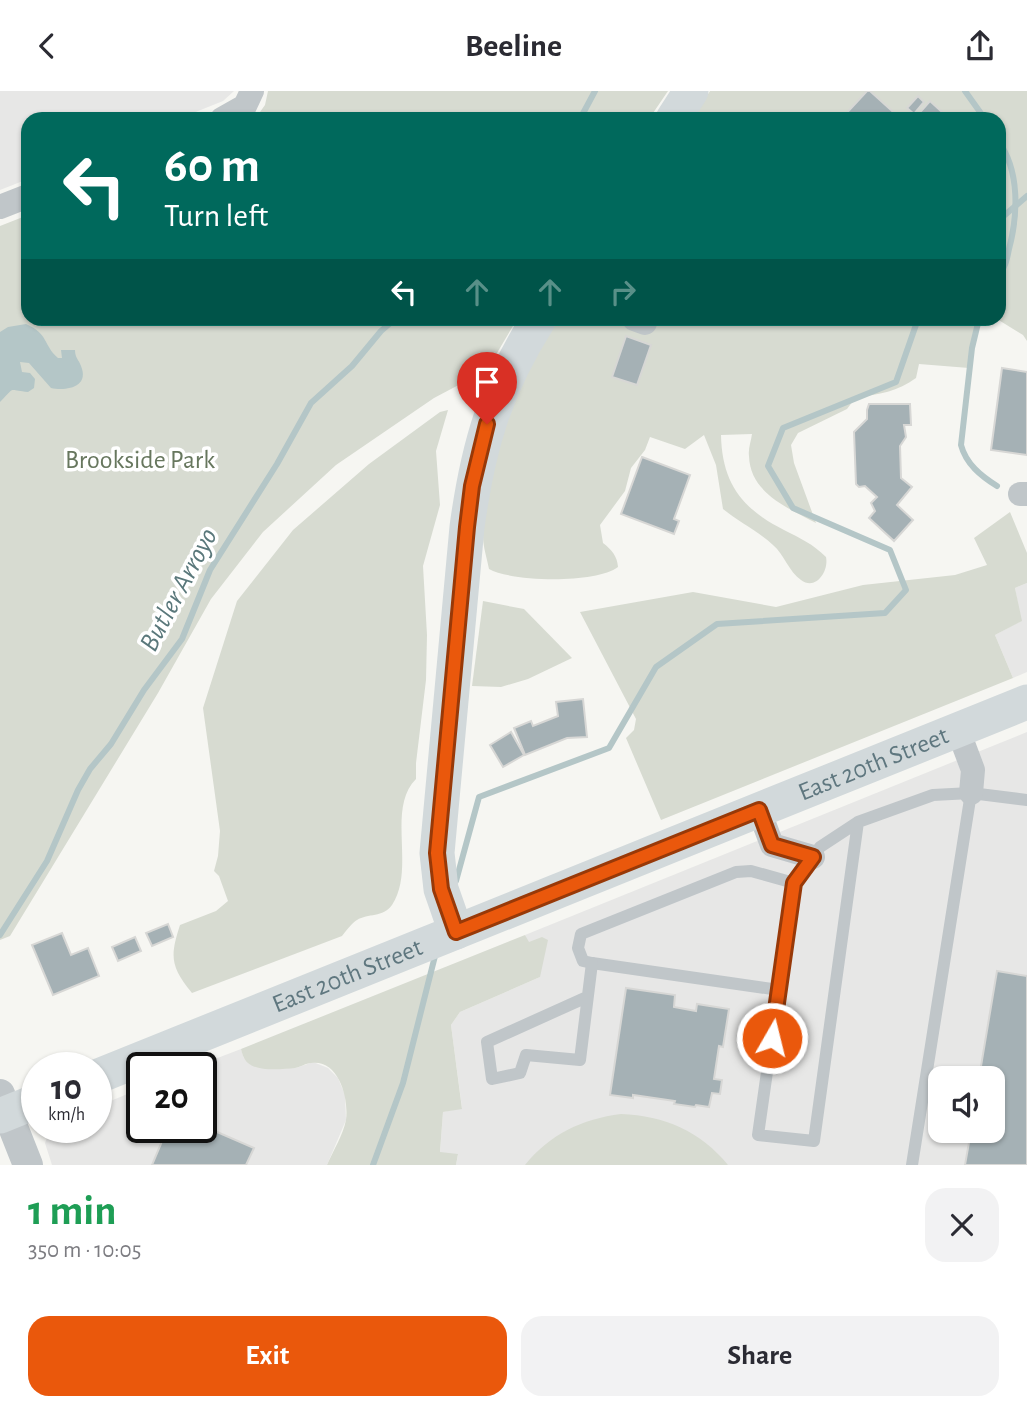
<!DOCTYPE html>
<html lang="en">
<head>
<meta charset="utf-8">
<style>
	body { margin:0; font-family:"Alegreya Sans",sans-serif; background:#f2f2f3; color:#2b2b33; height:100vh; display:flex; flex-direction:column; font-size:26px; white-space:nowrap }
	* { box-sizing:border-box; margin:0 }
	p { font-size:23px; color:#7c7c81 }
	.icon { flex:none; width:38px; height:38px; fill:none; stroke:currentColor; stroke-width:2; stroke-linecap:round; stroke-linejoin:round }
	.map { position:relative; height:1074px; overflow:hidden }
	.side { display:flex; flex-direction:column; background:#fff; flex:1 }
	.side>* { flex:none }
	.top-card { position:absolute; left:21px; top:21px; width:985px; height:214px; border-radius:21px; box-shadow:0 2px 5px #0004; background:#00695c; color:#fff; overflow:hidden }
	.fabs { position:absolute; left:928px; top:975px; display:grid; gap:14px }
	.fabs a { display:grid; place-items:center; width:77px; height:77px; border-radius:14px; background:#fff; box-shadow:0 2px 5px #0004; font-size:35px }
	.speed { position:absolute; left:21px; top:961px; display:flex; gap:14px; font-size:35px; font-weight:700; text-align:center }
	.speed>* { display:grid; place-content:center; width:91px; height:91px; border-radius:50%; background:#fff; box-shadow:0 2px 5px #0004; line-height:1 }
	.speed small { font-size:18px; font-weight:400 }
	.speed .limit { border:4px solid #111; border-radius:10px; background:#fff; color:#111 }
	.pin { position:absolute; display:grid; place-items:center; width:60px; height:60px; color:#fff; margin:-72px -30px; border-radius:50% 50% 50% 0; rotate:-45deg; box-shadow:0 0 7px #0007 }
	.pin .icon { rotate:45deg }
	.me { position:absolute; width:77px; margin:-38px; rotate:8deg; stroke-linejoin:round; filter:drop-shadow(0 0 5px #0008) }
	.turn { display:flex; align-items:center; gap:24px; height:147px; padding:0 28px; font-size:32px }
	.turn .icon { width:91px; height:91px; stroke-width:2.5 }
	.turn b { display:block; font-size:49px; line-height:60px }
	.lanes { display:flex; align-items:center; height:66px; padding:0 28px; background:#0003; justify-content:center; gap:35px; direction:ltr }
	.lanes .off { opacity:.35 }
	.round { display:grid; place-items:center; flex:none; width:74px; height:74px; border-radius:21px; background:#f2f2f3 }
	.head { display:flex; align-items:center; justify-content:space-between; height:119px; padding:0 28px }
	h1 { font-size:42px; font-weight:700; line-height:52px; color:#1e9e55 }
	.cta { display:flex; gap:14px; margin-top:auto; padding:14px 28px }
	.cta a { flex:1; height:80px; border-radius:21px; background:#ea580c; color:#fff; font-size:28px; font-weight:700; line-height:80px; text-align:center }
	.cta a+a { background:#f2f2f3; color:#2b2b33 }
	header { display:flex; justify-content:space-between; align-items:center; height:91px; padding:0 28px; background:#fff; font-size:32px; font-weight:700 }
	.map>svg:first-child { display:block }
</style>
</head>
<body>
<header><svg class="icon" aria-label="back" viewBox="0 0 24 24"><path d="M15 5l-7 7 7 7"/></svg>Beeline<svg class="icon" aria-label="share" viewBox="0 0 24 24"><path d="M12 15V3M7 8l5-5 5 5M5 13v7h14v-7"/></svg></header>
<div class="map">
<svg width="1027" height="1074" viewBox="0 0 1027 1074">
	<rect width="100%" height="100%" fill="#f6f6f2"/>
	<g fill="#e7e7e6" fill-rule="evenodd">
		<polygon points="0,0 234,0 223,10 178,28 28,28 28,88 0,99"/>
		<polygon points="1027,492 1027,581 1013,587 995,544 1021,530 1015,497"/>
		<path d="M1027,641V1074H456L458,1064L440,1062L443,1021L462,1017L451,934L460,921L540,886L525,844ZM940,987H992V1040H940Z"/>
		<polygon points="241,958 244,967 280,977 296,977 313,971 328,977 338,987 345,1004 346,1029 327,1074 52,1074 45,1052 51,1036 96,1036 96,1016 142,997 142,1036 201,1036 201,976 194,976"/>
	</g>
	<g fill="#d7dbd1">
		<polygon points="268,0 668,0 649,28 255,28 265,14"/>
		<polygon points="710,0 1027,0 1027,250 1023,244 997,228 999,228 999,28 692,28"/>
		<polygon points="28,124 28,228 517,228 487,279 434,307 336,374 263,441 211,508 158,602 10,845 0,849 0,135"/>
		<path d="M559,228H981L969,277L919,273L916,287C898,300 879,304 856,306L847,318L798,342L791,354L794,372L816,432C788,417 750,402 749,365C748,358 751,350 752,343L721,344C722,392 742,418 784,439C800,447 813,453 826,466C829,480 816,500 801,489C789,481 784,463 773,454C758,440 739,431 723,418L716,374L704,344L685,358L650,346L645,359L631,377L625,400L600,434L603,452C612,459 617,465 618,476C596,493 512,491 489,478C487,467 483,456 483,445C483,431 487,417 489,402C501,334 520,285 559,228Z"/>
		<path d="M448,319L436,360L440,414L423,475L427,544L426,589L416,672V688C386,718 416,778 392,814C383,827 368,822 357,829C352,832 346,840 342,845L192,902C170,875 170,865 180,834L216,820L228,810L219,785L214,780L218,765L220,740L203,617L237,510L293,439L369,373L440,321Z"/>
		<polygon points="1010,421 1027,462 1027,492 1015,497 1022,530 995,544 1013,587 661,729 626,647 634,639 636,628 580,521 693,501 776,516 863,494 955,484 987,474 974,447"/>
		<polygon points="483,510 524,518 572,567 528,588 501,596 472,595"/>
		<path d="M525,844L529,851L542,846L548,849L540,886L460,921L451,934L462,1018L443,1021L440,1061L458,1063L456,1074H327C333,1060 343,1044 346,1029C349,1008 339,968 311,972C306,972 301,976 295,977C283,978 258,981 248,972C244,969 242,962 241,958Z"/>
		<path d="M621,1023C665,1025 700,1040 728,1074H525C550,1043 582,1028 621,1023Z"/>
	</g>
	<path fill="#b4c6c7" d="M26,233C49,243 43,254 58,267H62L61,259H75C75,267 79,269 81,275C90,297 65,300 51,297L29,272L20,271L22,281L30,282L35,288L34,297L28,301C7,299 16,295 0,311V241L8,236Z"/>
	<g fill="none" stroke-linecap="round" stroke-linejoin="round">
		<g stroke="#b4c6c7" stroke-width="6">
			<polyline points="965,0 985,28"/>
			<polyline points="580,28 595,0"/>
			<path d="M999,51C1020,81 1018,124 1009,158C1007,167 1006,176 999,183"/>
			<polyline points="999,129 1027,105"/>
			<path d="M979,228L972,257L961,354C966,373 981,385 997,395"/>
			<polyline points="456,790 479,706 609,657 656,576 717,533 885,522 906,499 890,459 793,417 768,375 783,337 896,291 918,228"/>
			<polyline points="0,844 47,770 78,699 90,678 111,653 144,599 182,548 210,479 277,373 311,312 352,275 381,240 395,228"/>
			<polyline points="373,1074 403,992 436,861"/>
		</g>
	</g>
	<g fill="#a5b1b5" stroke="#d7d7d5" stroke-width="2">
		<polygon points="867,0 870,0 901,28 841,28"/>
		<polygon points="918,5 924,11 914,23 907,17"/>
		<polygon points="930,10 942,21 935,28 914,28"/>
		<polygon points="626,245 651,254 637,294 612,286"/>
		<polygon points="1002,277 1027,281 1027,364 991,359"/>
		<polygon points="869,313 910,313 911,334 904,334 906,346 900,355 901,387 912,396 897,414 913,429 894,450 869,427 875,420 871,412 877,406 865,395 859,396 856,393 854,341 867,328 867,319"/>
		<polygon points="642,366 690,384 674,428 679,430 674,443 621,423"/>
		<polygon points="583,608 587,646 567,647 525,664 514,637 531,630 533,635 558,625 556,611"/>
		<polygon points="511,641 524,664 503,676 490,654"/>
		<polygon points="168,833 173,846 152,855 146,842"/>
		<polygon points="62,842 71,864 88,857 99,885 53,904 32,854"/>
		<polygon points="135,846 141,860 118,870 112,856"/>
		<polygon points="997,880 1027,885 1027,1074 965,1074 971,1040 992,1040 992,987 979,987"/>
		<polygon points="626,897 675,904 674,916 696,920 697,913 729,918 723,956 719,955 714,988 722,989 720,1003 712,1002 709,1016 696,1014 695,1016 674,1013 675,1010 633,1004 633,1007 610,1004"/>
		<polygon points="201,1034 254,1057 246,1074 152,1074 168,1036"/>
	</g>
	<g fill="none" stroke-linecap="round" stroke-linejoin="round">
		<g stroke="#c0c6c9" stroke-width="12">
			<polyline points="858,731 820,756 794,792 758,1044 814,1050 858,731 933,704 971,702"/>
			<polyline points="779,899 592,872 583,870 578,857 581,843 736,781 751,780 794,792"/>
			<polyline points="587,906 487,951 492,988 520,982 526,964 580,969 592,872"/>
			<polyline points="912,1074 971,702 1027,709"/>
		</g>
		<g stroke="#c0c6c9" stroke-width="24">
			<polyline points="222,28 245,15 252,0"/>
			<polyline points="0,116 28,105"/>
			<polyline points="634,228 645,232"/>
			<polyline points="1020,403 1027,403"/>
			<polyline points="958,639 973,679 971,702"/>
			<polyline points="759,719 772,754 813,766"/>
		</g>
		<polyline stroke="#c0c6c9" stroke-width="30" points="0,1003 28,1074"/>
		<g stroke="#d2d9db" stroke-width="35">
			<polyline points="673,28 691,0"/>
			<path d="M456,841L441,798L437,762L467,436C478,355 495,297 539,228"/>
			<path id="s1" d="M96,986L1027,611"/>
			<polyline points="0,1025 37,1010"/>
		</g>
	</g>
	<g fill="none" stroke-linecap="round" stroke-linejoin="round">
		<defs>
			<polyline id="route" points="487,333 472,395 467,436 437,762 441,798 456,841 759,719 772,754 813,766 794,792 772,947"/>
		</defs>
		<use href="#route" stroke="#983908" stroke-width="18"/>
		<use href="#route" stroke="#ea580c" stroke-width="12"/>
	</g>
	<g text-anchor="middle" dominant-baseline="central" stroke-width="7" stroke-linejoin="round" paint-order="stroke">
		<g font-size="26" fill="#67775e" stroke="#fff">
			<text x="140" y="369">Brookside Park</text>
		</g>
		<g font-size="26" fill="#5f777f" stroke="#fff">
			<text stroke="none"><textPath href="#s1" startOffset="838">East 20th Street</textPath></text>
			<text stroke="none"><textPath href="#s1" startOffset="271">East 20th Street</textPath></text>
		</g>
		<g font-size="28" font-style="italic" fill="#5a787b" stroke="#fff">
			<text transform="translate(179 499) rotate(-62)">Butler Arroyo</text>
		</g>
	</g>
</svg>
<div class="fabs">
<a><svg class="icon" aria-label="sound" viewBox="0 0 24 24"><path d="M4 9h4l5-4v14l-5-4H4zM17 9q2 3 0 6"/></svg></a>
</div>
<div class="speed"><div>10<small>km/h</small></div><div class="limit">20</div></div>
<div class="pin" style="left:487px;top:333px;background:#d93025"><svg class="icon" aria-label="arrive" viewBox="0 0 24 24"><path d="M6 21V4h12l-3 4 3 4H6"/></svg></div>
<svg class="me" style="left:772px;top:947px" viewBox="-20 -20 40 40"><circle r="17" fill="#ea580c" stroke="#fff" stroke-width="3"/><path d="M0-11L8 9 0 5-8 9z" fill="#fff"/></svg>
<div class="top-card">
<div class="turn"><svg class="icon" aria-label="left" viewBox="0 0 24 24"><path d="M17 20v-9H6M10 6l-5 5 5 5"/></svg><div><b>60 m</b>Turn left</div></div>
<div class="lanes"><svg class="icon" aria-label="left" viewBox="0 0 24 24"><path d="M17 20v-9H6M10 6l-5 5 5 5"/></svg><svg class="icon off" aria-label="ahead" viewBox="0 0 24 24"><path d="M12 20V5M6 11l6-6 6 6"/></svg><svg class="icon off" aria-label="ahead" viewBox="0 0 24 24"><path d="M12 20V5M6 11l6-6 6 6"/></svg><svg class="icon off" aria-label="right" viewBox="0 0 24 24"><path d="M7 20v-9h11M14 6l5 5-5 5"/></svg></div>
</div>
</div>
<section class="side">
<div class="head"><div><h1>1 min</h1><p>350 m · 10:05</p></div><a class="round"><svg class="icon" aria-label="close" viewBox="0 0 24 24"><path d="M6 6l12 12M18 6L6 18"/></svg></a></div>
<div class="cta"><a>Exit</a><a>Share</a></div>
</section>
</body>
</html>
